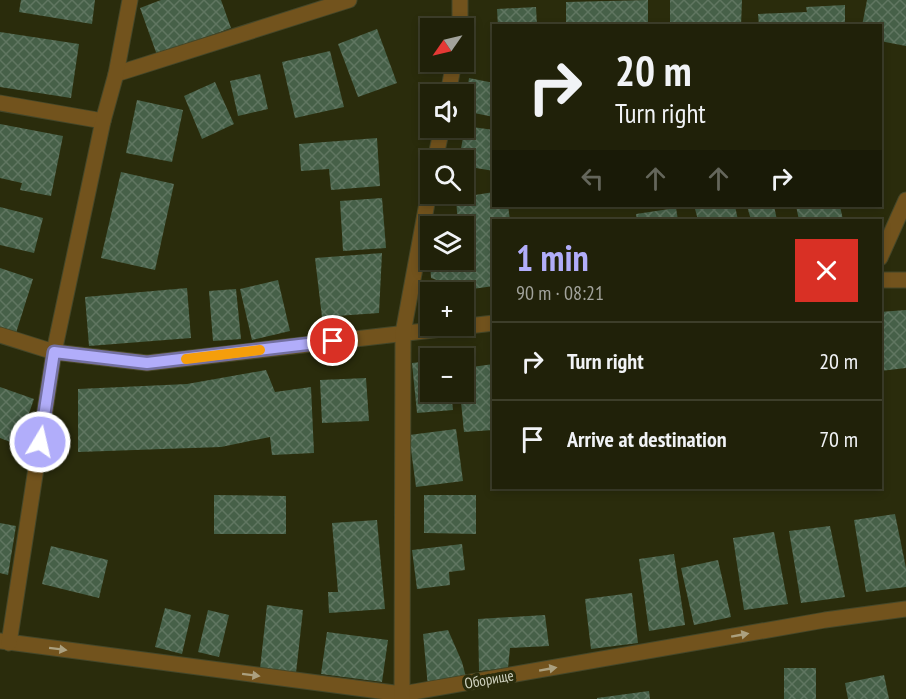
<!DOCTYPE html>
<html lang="en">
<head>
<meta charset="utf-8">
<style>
	body { margin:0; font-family:"PT Sans Narrow",sans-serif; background:#2d2e17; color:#f1f3f6; height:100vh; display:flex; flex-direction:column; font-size:22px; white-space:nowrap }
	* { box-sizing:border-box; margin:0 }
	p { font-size:20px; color:#a2a39c }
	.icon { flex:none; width:33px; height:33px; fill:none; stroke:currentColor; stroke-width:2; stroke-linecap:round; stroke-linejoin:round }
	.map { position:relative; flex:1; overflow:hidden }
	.details { position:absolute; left:492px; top:219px; width:390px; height:270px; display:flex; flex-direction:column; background:#202109; border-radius:0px; box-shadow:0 3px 9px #0003,0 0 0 2px #3d3e2a }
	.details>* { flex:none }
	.guide { position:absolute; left:492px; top:24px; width:390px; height:183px; border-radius:0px; box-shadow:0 3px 9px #0003,0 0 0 2px #3d3e2a; background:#202109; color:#f1f3f6; overflow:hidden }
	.needle { width:39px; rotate:236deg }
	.tools { position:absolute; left:420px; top:18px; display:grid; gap:12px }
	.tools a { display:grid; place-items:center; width:54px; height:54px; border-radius:0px; background:#202109; box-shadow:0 3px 9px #0003,0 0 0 2px #3d3e2a; font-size:30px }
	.pin { position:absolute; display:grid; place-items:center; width:51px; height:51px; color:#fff; margin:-26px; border:3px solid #fff; border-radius:50%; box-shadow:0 2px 6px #0007 }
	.me { position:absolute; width:66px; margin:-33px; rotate:9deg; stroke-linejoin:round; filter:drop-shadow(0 0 4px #0008) }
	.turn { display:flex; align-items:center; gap:21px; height:126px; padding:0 24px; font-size:27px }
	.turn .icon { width:78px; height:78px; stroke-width:2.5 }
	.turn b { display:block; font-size:42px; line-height:51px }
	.lanes { display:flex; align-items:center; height:57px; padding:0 24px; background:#0003; justify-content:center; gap:30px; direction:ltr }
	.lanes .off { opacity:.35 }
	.round { display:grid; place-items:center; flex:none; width:63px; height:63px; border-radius:0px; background:#2d2e17 }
	.headline { display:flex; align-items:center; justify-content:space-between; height:102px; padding:0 24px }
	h1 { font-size:36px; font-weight:700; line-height:45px; color:#b1adfa }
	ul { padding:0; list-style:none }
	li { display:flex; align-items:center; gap:18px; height:78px; padding:0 24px; border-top:2px solid #3d3e2a }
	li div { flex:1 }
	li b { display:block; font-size:22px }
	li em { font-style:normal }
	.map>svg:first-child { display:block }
</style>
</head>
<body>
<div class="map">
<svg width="906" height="699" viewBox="0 0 906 699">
	<defs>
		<pattern id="building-cross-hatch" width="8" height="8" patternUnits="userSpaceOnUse" patternTransform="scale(1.5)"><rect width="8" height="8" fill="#466048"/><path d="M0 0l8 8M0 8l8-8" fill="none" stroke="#607661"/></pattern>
	</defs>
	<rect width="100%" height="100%" fill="#2a2c0c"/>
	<g fill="url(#building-cross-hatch)">
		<polygon points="21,0 95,0 92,24 19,12"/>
		<polygon points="161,0 221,0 231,28 157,55 140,8"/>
		<polygon points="648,0 648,26 566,26 566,2"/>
		<polygon points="670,0 742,0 741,26 670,26"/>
		<polygon points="867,0 906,0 906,46 880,41 880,26 862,26"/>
		<polygon points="845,5 845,26 759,26 758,14 807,12 806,7"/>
		<polygon points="536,7 537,26 498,26 497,9"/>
		<polygon points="377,29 397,83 358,97 338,44"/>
		<polygon points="0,32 79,44 71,98 0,87"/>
		<polygon points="330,51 344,107 295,118 282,62"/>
		<polygon points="260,74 268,109 238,116 230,81"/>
		<polygon points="469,78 494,83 494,117 464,111"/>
		<polygon points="215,82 234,124 202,139 184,96"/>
		<polygon points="137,100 183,110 172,162 126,153"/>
		<polygon points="0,124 63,136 51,196 20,190 22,183 0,178"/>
		<polygon points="465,126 494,130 494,171 464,166 464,160 459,160"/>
		<polygon points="377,138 380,186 331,190 329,169 301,171 299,144"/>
		<polygon points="121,172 174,184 155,270 101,258"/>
		<polygon points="494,192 494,206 508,206 510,220 494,220 494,286 465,290 431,278 430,260 464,260 464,226 458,226 456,198"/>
		<polygon points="382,198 386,248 343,251 340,201"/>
		<polygon points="713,206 735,206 738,220 698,220 695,209"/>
		<polygon points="747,206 774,206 777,220 751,220"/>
		<polygon points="796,206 840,206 843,220 799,220"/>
		<polygon points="0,207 43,218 34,253 0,245"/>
		<polygon points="676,208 678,220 637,220 636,214"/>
		<polygon points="382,253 379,313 322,317 315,258"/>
		<polygon points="0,268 33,279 16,333 0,328"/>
		<polygon points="278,280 290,331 252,340 240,289"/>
		<polygon points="187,288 191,338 89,346 85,297"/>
		<polygon points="236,289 241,339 213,341 209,291"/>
		<polygon points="906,310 906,368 880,371 880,312"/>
		<polygon points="430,361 430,392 451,392 453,410 417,413 412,363"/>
		<polygon points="494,364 494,430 464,432 460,392 464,392 464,368"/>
		<polygon points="266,370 275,392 311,387 314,453 272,455 270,437 221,447 78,452 78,389 187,384"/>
		<polygon points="366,378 369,421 322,423 320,380"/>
		<polygon points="0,387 34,399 18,445 0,438"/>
		<polygon points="456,429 463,481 416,487 409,435"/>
		<polygon points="214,495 286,496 286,534 214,534"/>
		<polygon points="424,495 476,495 476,534 424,533"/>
		<polygon points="895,514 906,568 906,587 866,592 854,520"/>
		<polygon points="377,520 385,609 329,613 328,592 338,592 332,523"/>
		<polygon points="0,523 16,526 8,575 0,573"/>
		<polygon points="830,526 845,597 801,603 789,531"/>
		<polygon points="774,532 788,604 744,610 733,538"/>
		<polygon points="462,544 465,570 449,572 450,585 417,589 412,550"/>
		<polygon points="51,546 108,560 99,598 42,584"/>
		<polygon points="674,554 685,625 649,631 639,559"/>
		<polygon points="718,560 731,617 694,625 681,568"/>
		<polygon points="632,593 638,643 591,649 585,599"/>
		<polygon points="267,605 303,610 296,673 260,669"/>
		<polygon points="165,608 191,615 182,654 155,647"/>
		<polygon points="208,610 229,615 219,657 198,652"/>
		<polygon points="545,615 549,646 510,648 508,668 479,671 478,619"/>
		<polygon points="448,630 462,662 467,681 428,687 423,634"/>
		<polygon points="327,632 388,640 382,682 321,674"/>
		<rect x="784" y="668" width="32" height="31"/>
		<polygon points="884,675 889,699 848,699 845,683"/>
		<polygon points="649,691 650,699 597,699 597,698"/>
	</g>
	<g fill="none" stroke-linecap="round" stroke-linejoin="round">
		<defs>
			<g id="minor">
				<polyline points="460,0 460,28"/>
				<polyline points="116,74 349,0"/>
				<polyline points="448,94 454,62"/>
				<polyline points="0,103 103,121"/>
				<polyline points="435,160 442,128"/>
				<polyline points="880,258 906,200"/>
				<polyline points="880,280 906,280"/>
				<polyline points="0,335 54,352 147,363 494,323"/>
				<polyline points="0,641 402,694 825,620 906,609"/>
				<polyline points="9,643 54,352 103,121 116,74 130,0"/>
				<polyline points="402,699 403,333 430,187"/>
			</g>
		</defs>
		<use href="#minor" stroke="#454729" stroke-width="17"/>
		<use href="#minor" stroke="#72531d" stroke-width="15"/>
	</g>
	<defs><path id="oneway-solid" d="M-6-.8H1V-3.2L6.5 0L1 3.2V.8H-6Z" transform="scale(1.5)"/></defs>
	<g fill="#aba07f">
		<use href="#oneway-solid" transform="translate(740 635) rotate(-10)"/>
		<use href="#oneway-solid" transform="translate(58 649) rotate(7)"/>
		<use href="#oneway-solid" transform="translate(548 669) rotate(-10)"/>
		<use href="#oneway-solid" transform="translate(251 675) rotate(7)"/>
	</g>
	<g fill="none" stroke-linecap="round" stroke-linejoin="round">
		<defs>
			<polyline id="route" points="40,442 54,352 147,363 333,341"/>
		</defs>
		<use href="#route" stroke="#7370a2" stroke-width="15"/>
		<use href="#route" stroke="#b1adfa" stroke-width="10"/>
		<polyline stroke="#f59e0b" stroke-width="10" points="186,359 260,350"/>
	</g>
	<g text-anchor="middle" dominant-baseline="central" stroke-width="6" stroke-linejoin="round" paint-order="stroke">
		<g font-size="15" fill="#d1d3c1" stroke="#2a2c0c">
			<text transform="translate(489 679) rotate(-10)">Оборище</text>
		</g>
	</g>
</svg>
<div class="tools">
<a><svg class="needle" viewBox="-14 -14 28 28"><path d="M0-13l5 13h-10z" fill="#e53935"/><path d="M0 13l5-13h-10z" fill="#a2a39c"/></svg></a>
<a><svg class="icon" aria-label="sound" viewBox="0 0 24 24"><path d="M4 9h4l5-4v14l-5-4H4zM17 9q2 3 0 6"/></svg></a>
<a><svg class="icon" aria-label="search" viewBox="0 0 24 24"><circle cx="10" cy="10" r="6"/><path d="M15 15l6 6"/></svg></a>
<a><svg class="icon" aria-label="layers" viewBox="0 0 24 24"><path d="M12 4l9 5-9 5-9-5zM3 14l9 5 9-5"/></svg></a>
<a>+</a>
<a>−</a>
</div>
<div class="pin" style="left:333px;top:341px;background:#d93025"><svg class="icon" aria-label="arrive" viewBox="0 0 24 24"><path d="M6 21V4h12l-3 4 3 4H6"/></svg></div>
<svg class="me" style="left:40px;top:442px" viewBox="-20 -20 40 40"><circle r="17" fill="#b1adfa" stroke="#fff" stroke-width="3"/><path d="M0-11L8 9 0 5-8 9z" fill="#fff"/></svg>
<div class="guide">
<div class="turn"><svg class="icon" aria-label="right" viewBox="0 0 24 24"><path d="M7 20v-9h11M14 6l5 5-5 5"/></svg><div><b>20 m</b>Turn right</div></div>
<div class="lanes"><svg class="icon off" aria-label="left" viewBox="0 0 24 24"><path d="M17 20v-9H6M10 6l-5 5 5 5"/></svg><svg class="icon off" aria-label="ahead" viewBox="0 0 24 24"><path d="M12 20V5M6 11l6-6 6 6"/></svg><svg class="icon off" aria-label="ahead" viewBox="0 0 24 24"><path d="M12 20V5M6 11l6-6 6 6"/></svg><svg class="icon" aria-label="right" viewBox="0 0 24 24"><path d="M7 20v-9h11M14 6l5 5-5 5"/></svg></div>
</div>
<section class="details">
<div class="headline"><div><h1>1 min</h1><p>90 m · 08:21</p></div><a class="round" style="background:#d93025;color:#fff"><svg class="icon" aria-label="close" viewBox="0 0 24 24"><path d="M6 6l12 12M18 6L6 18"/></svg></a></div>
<ul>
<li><svg class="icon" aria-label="right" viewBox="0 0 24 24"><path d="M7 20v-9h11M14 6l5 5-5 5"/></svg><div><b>Turn right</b></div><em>20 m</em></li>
<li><svg class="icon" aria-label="arrive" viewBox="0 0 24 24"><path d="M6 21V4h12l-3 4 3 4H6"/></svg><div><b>Arrive at destination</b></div><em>70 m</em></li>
</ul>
</section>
</div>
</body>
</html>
